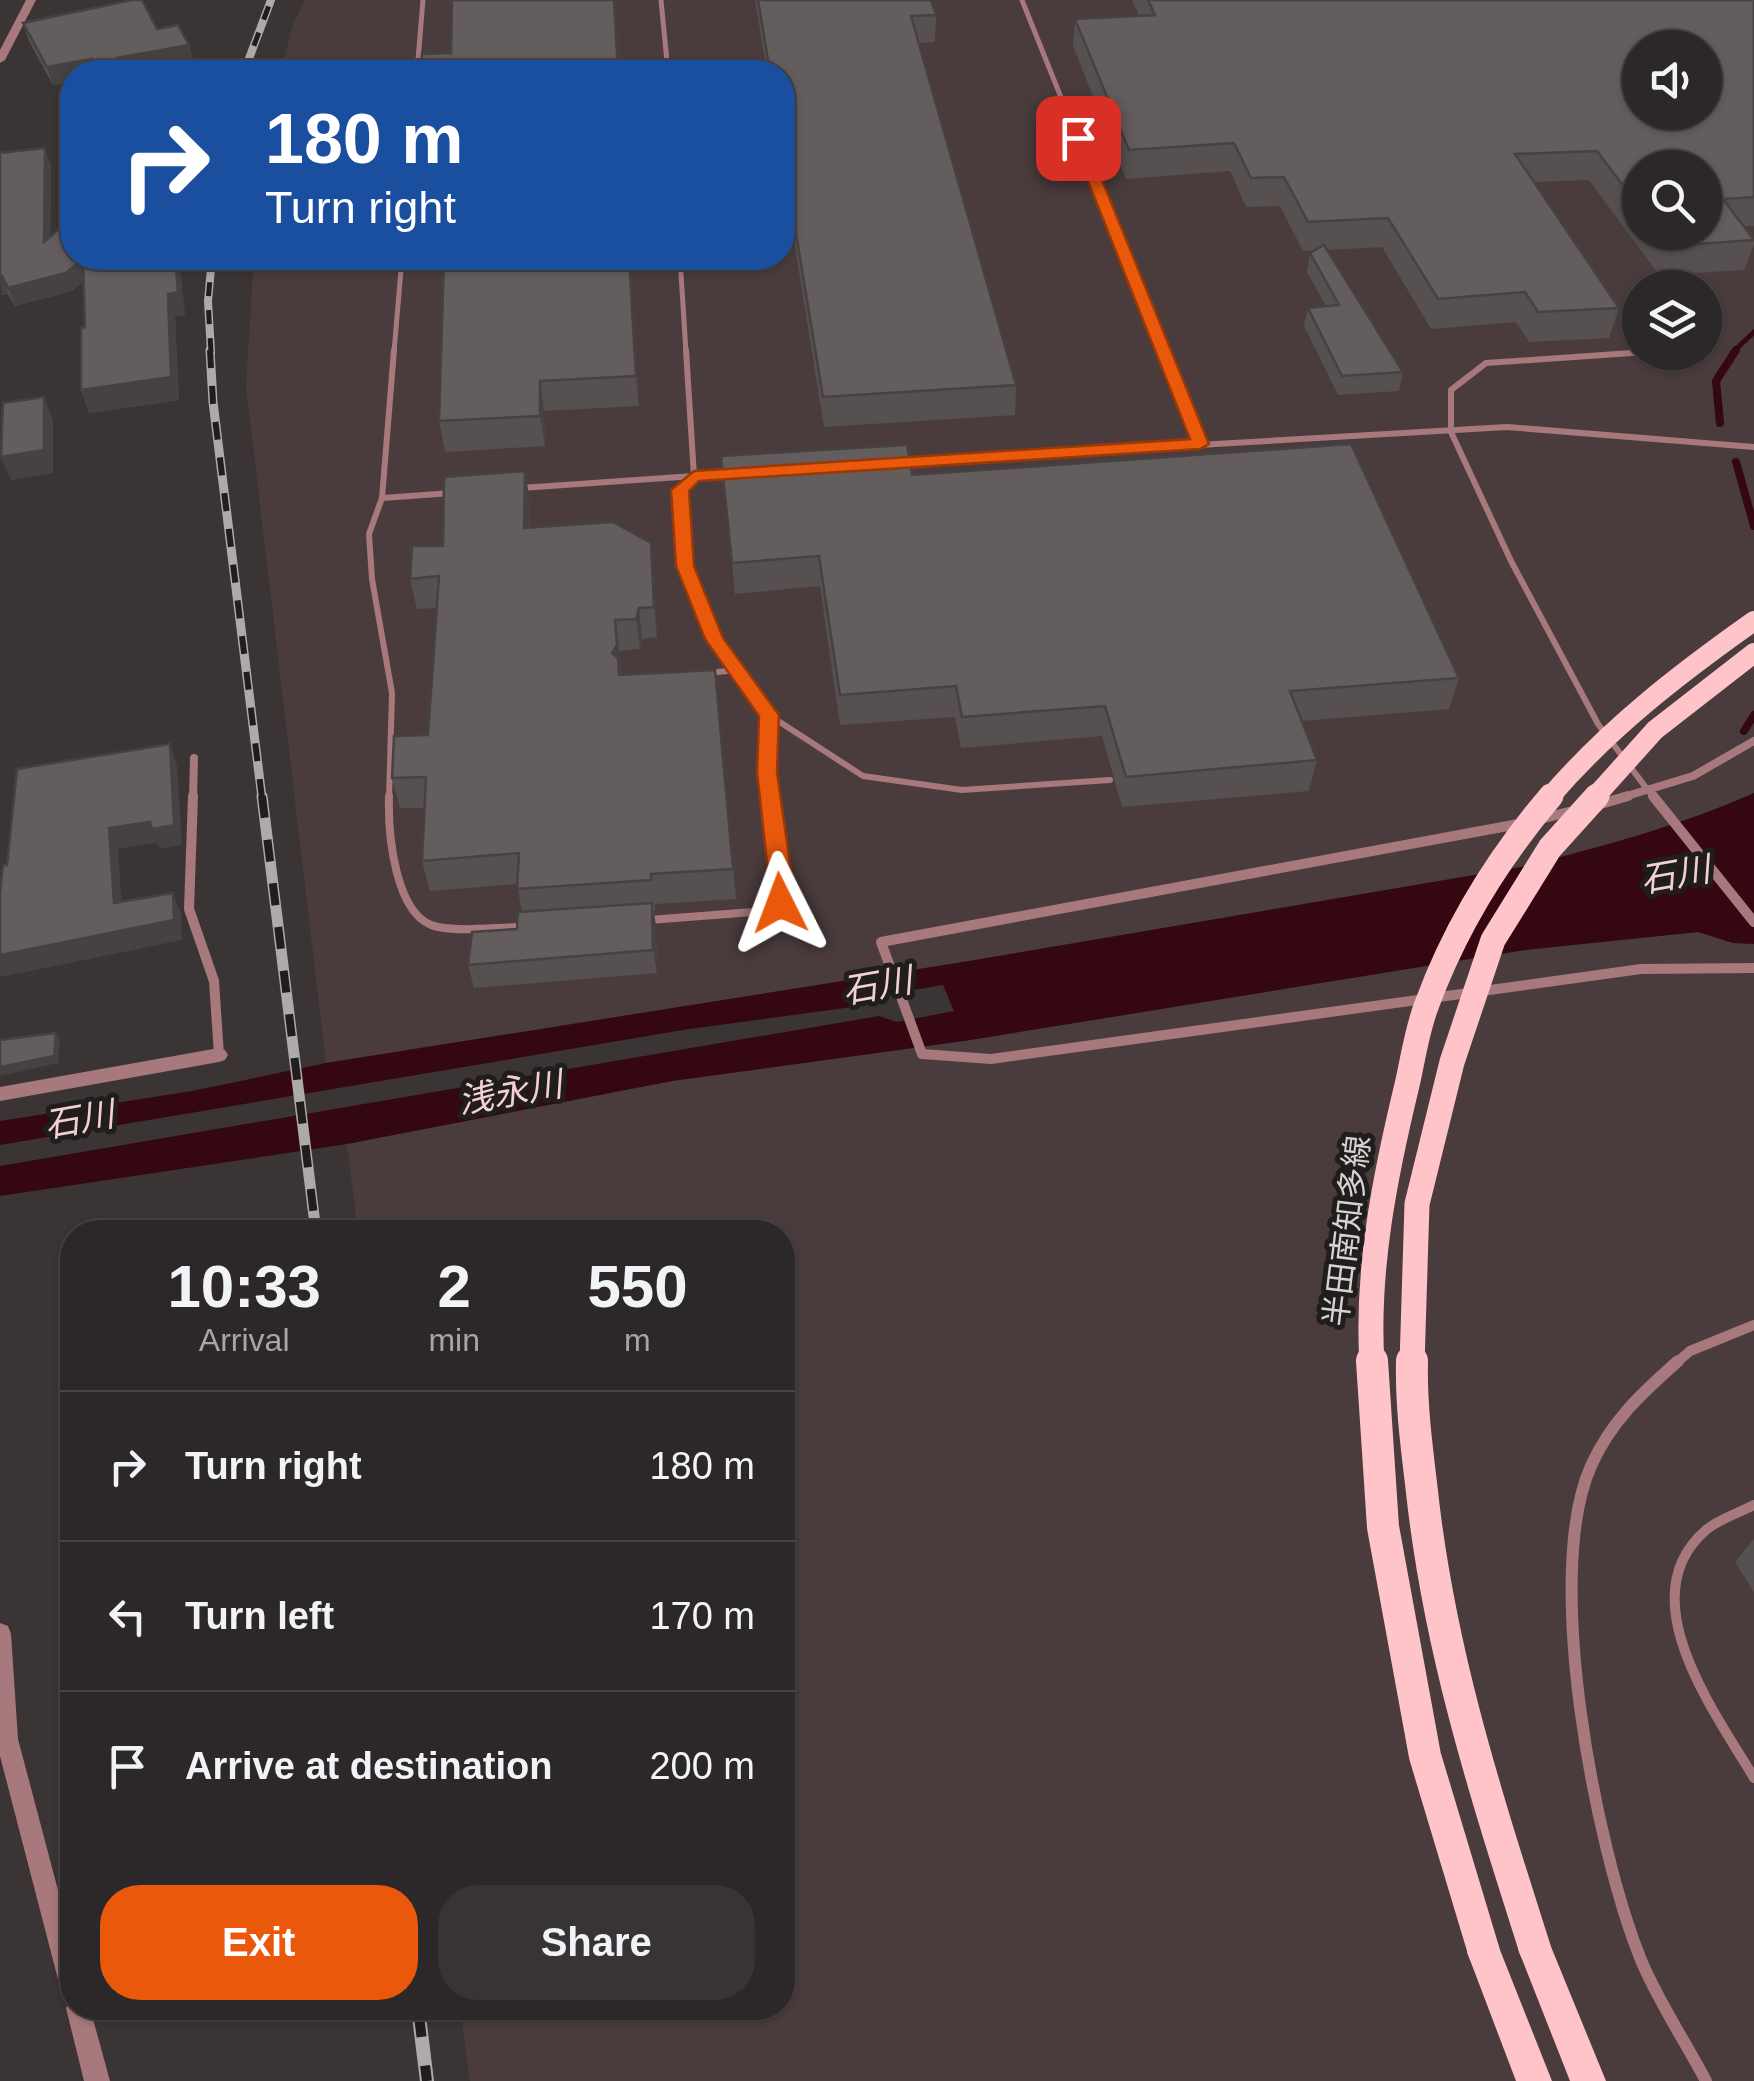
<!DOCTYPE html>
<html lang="en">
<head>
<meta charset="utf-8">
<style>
	body { margin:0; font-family:Helvetica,"Noto Sans JP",sans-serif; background:#383334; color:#f1f3f6; height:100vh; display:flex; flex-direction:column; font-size:38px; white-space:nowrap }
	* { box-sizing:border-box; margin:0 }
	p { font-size:32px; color:#a6a5a8 }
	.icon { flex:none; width:55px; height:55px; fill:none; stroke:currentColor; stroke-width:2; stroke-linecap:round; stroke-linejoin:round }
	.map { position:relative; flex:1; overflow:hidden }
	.sheet { position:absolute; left:60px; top:1220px; width:735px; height:800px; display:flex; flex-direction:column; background:#2c2728; border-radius:40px; box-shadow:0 2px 8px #0004,0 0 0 2px #484445 }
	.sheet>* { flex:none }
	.top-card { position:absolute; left:60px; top:60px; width:735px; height:210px; border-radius:40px; box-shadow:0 2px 8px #0004,0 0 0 2px #484445; background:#1a4fa0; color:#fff; overflow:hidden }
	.buttons { position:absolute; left:1622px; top:30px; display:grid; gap:20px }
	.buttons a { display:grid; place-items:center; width:100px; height:100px; border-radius:50%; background:#2c2728; box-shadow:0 2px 8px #0004,0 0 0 2px #484445; font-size:50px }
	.pin { position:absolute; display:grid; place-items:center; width:85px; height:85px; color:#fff; margin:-42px; border-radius:20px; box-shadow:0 5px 15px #0006 }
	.me { position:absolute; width:110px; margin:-55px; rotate:357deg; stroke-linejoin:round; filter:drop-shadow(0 0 8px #0008) }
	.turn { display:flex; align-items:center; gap:35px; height:210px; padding:0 40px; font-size:45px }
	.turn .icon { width:130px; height:130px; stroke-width:2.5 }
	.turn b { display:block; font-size:70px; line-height:85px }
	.eta { display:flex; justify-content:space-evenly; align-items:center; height:170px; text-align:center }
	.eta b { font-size:60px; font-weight:700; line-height:70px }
	.primary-button { display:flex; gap:20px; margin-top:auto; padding:20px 40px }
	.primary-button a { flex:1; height:115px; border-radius:40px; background:#ea580c; color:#fff; font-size:40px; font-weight:700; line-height:115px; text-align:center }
	.primary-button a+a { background:#383334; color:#f1f3f6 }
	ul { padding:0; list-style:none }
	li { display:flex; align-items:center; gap:30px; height:150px; padding:0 40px; border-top:2px solid #484445 }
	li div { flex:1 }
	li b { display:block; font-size:38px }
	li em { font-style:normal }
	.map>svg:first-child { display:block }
</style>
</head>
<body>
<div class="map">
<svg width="1754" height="2081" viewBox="0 0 1754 2081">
	<rect width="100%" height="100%" fill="#3b3435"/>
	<g fill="#4a3c3d" fill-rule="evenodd">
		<path d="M305,0H1754V793L1706,814L1608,845L1521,867L963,962L326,1063L246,386L254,258H782V72H280L294,22ZM1640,48H1705V112H1640ZM1640,168H1705V232H1640ZM1640,288H1705V352H1640Z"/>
		<polygon points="1698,932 1733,943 1754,944 1754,2081 470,2081 460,2008 782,2008 782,1232 358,1232 347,1144 672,1081 964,1041 1525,950"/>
	</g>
	<path fill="#350711" d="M1754,793V944L1733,943L1698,932L1525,950L964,1041L672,1081L347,1144L0,1196V1166L879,1016L897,1022L954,1011L943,985L885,995L875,1004L689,1029L0,1145V1121L192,1091L326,1063L963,962L1521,867C1601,847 1679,826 1754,793Z"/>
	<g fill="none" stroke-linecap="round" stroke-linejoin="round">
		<polyline stroke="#350711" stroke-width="5" points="1733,352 1754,332"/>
		<g stroke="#350711" stroke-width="8">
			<polyline points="1720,423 1716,381 1736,350"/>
			<polyline points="1736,462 1754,526"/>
			<polyline points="1744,731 1754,715"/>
		</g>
		<g stroke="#a7787c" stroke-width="5">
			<polyline points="661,0 668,72"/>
			<polyline points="1022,0 1163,352"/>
			<polyline points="417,72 423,0"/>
			<polyline points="680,258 686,352"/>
			<polyline points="1705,330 1711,325"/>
			<polyline points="394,352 402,258"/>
			<polyline points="1641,352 1646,352"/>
		</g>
		<g stroke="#a7787c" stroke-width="6">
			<polyline points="1162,350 1200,444"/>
			<polyline points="1646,352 1486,363 1451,390 1451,432 1511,561 1598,724 1650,793"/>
			<polyline points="904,462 1507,427 1754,447"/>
			<polyline points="731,473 694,476 680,490 685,566 715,639 769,715 863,776 962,790 1110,780"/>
			<polyline points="521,488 694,476 686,350"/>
			<polyline points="382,498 452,493"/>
			<polyline points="707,673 737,670"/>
			<polyline points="769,715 767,772 770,798"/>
			<polyline points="389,798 392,693 372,579 369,534 382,498 394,350"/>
		</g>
		<g stroke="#a7787c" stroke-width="8">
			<path d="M389,796C388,831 394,919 438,927C465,932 497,927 525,927"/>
			<polyline points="649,920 753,912 780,903 783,892 770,796"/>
		</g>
		<path stroke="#a7787c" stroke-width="10" d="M1754,1505C1739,1513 1719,1519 1706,1530C1628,1597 1715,1712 1754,1778"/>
		<g stroke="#a7787c" stroke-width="8">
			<polyline points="193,798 194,758"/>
			<polyline points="1620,798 1693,776 1754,741"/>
		</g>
		<g stroke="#a7787c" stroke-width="10">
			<polyline points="193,796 189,909 214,981 219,1055"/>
			<polyline points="1653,796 1754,922"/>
			<polyline points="1594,806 1628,796"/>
			<polyline points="1540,819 1577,810"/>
			<polyline points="1524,823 881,942 922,1054 991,1059 1641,969 1754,968"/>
			<polyline points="1675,1364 1690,1351 1754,1325"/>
		</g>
		<path stroke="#a7787c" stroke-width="12" d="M1678,1361C1642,1393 1611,1421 1591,1466C1542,1575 1596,1849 1641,1960C1658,2001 1685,2041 1706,2081"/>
		<g fill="#a7787c" fill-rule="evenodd">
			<polygon points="26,0 36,0 5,60 0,63 0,50"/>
			<polygon points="219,1048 225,1050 228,1055 225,1060 219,1062 0,1101 0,1087"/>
			<polygon points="0,1623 8,1626 11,1634 18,1739 72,1943 72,2008 90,2008 110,2081 84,2081 66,2008 71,1999 63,1996 60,1987 0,1756"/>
		</g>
		<g fill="#ffc4c9" fill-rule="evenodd">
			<polygon points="1535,1932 1547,1937 1606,2081 1570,2081 1518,1949 1523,1937"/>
			<polygon points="1484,1935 1496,1940 1552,2081 1516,2081 1467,1952 1472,1940"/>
		</g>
		<defs>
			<g id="rail-far3">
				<polyline points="244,72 271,0"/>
				<polyline points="211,352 208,301 212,258"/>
			</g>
			<polyline id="rail-far2" points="210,350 213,402 262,798"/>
			<polyline id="rail-far1" points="262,796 316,1232"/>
			<polyline id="rail" points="418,2008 427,2081"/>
		</defs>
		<use href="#rail-far3" stroke="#afaaaa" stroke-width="8"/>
		<use href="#rail-far2" stroke="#afaaaa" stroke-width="9"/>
		<use href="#rail-far1" stroke="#afaaaa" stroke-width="11"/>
		<use href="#rail" stroke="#afaaaa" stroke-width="14"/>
		<use href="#rail-far3" stroke="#201d1d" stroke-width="5" stroke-dasharray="14" stroke-linecap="butt"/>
		<use href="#rail-far2" stroke="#201d1d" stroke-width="6" stroke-dasharray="18" stroke-linecap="butt"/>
		<use href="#rail-far1" stroke="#201d1d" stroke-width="8" stroke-dasharray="22" stroke-linecap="butt"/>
		<use href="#rail" stroke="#201d1d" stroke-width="10" stroke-dasharray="29" stroke-linecap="butt"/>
		<g stroke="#ffc4c9" stroke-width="20">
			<path d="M1549,798C1609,728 1679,674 1754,621"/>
			<polyline points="1594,798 1655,730 1754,653"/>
		</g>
		<g stroke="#ffc4c9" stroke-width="25">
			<path d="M1372,1364C1366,1270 1385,1176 1407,1085C1413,1059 1417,1029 1427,1004C1455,928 1499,857 1551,796"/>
			<polyline points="1412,1364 1417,1204 1452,1062 1493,940 1550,848 1597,796"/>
		</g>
		<g stroke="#ffc4c9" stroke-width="32">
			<polyline points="1372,1361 1383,1527 1425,1756 1484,1952"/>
			<path d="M1412,1361C1411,1402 1416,1442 1421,1483C1438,1648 1485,1792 1535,1949"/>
		</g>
	</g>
	<g fill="#565051" fill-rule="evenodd">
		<polygon points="755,0 931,0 936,15 935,42 919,43 1016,385 1015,415 824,427 784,178 782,178 782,72 767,72"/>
		<path d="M1132,0H1754V226H1744L1754,239V244L1744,270L1659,275L1589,180L1534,182L1619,308L1609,338L1529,342L1516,322L1431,329L1382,247L1327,250L1403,372L1399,391L1338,395L1304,326L1308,308L1326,306L1307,272L1310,253L1315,251H1303L1280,206L1246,207L1230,171L1126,179L1073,46L1075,19L1139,15ZM1640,168L1705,232H1640Z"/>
		<polygon points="23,23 157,29 189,45 194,63 142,72 72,72 72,82 53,85 29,41"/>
		<polygon points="0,153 51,165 50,237 72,258 177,258 185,315 175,316 179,400 89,413 81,390 85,327 84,280 72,291 15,306 8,294 1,295"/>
		<polygon points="630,258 639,406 544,411 545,446 445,452 439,421"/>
		<polygon points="721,456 912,475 1459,678 1449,709 1301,721 1317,760 1309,791 1122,807 1102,736 961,748 955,717 840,725 820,586 735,594"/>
		<polygon points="530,501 530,528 654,574 657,637 642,639 640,649 619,651 621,675 715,670 736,899 655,904 655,911 654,911 656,926 657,973 474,988 468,965 517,929 522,912 517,884 430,891 422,861 424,808 400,808 392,778 428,735 437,608 417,609 410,579 443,546"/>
		<polygon points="1754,1539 1754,1592 1735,1562"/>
	</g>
	<g fill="#464142">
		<polygon points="614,0 616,0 620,72 618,72"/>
		<polygon points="189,45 194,63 142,72 98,72 98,71 117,58"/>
		<polygon points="92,59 97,72 72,72 72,82 53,85 47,67"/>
		<polygon points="45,148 51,165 50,259 44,242"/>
		<polygon points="84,258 110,258 72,291 15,306 8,288"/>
		<polygon points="175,258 177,258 180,265 185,315 175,316 179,400 89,413 81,390 168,294"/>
		<polygon points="629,258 630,258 639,406 636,376"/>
		<polygon points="0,276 2,276 8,294 1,295"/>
		<polygon points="540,381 544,411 545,446 540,416"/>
		<polygon points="44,397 53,420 53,473 11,480 1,457"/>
		<polygon points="525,471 530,501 529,559 524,528"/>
		<polygon points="651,543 654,574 657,637 654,607"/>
		<polygon points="639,608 642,639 640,649 636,619"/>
		<polygon points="615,620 619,651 623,706 612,653"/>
		<polygon points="170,744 177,765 182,845 160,849 157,843 118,849 123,923 114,903 109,828"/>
		<polygon points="173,893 181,913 182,940 1,977 0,975 0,955"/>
		<polygon points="652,903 656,926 657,973 653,950"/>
		<polygon points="56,1033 60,1040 58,1063 0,1076 0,1067"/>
	</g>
	<g fill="#645d5e" stroke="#464142" stroke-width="2.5" fill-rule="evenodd">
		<polygon points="132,0 142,0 157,29 178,25 189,45 117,58 121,67 98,71 92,59 47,67 23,23"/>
		<polygon points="452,0 614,0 618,72 422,72 422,54 451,53"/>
		<polygon points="758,0 931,0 936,15 911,16 1016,385 823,397 782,149 782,72 770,72"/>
		<path d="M1148,0H1754V197L1723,199L1754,240L1669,246L1659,232H1705V168H1640V208L1597,151L1515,154L1619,308L1538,312L1525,292L1438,299L1388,218L1308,222L1284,177L1251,178L1234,143L1129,150L1075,19L1155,15ZM1640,48H1705V112H1640Z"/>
		<polygon points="45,148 44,242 72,218 72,258 83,258 66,273 8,288 2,276 0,276 0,153"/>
		<polygon points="1324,245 1403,372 1342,376 1308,308 1339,305 1310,253"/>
		<polygon points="83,258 175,258 178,292 168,294 171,377 81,390 81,328 85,327"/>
		<polygon points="444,258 629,258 636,376 540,381 540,416 439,421"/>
		<polygon points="44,397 44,450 1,457 3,403"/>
		<polygon points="1351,444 1459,678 1290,691 1317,760 1126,777 1105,706 962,717 956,686 840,695 819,556 732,563 721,456 907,445 912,475"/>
		<polygon points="525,471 524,528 613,522 651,543 654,607 639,608 636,619 615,620 617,645 612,653 618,658 619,675 715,670 733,869 651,874 651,880 517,889 519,853 422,861 426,777 392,778 394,736 428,735 439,576 410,579 412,546 443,546 444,477"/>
		<polygon points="170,744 174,825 152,829 150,822 109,828 114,903 173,893 174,920 0,955 0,894 3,865 7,865 17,769"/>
		<polygon points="652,903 653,950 468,965 472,932 517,929 518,912"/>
		<polygon points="56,1033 54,1056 0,1067 0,1040"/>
	</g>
	<polygon fill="#ea580c" stroke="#983908" stroke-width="2.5" points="1078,134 1085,138 1209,444 1200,449 699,481 689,491 694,566 723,638 779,715 777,772 794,892 788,908 772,908 757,772 759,716 705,639 676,566 671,490 694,471 1190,439 1071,138"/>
	<g text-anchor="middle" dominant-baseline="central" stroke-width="10" stroke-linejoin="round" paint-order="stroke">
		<g font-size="32" fill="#d6d2d2" stroke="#201d1d">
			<text transform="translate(1347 1231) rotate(-83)">半田南知多線</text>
		</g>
		<g font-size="35" font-style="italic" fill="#f4d0d2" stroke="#201d1d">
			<text transform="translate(1675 874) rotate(-10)">石川</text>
			<text transform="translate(877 985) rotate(-10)">石川</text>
			<text transform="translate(510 1092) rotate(-10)">浅永川</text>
			<text transform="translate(79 1119) rotate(-10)">石川</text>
		</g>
	</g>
</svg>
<div class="buttons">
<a><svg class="icon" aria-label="sound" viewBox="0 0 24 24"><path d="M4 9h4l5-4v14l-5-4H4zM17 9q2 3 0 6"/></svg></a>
<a><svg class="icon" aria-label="search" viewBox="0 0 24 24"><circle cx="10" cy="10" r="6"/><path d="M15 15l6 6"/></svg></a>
<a><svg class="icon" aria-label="layers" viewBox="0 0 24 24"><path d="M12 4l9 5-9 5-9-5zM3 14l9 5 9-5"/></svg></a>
</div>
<div class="pin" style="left:1078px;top:138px;background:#d93025"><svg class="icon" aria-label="arrive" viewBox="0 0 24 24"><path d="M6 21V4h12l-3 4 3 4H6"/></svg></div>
<svg class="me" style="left:780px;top:903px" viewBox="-20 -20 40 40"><path d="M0-17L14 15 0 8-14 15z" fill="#ea580c" stroke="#fff" stroke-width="4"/></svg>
<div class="top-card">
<div class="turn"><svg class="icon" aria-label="right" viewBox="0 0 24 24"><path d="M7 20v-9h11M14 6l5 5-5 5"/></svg><div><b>180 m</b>Turn right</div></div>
</div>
<section class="sheet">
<div class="eta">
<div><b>10:33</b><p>Arrival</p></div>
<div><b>2</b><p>min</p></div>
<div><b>550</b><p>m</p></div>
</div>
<ul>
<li><svg class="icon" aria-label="right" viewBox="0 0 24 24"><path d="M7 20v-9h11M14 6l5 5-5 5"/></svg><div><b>Turn right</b></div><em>180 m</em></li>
<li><svg class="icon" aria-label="left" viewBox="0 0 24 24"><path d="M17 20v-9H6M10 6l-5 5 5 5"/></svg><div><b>Turn left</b></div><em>170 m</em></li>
<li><svg class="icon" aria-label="arrive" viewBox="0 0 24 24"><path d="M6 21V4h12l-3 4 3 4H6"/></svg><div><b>Arrive at destination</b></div><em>200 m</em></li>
</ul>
<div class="primary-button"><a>Exit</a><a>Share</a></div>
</section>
</div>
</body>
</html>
